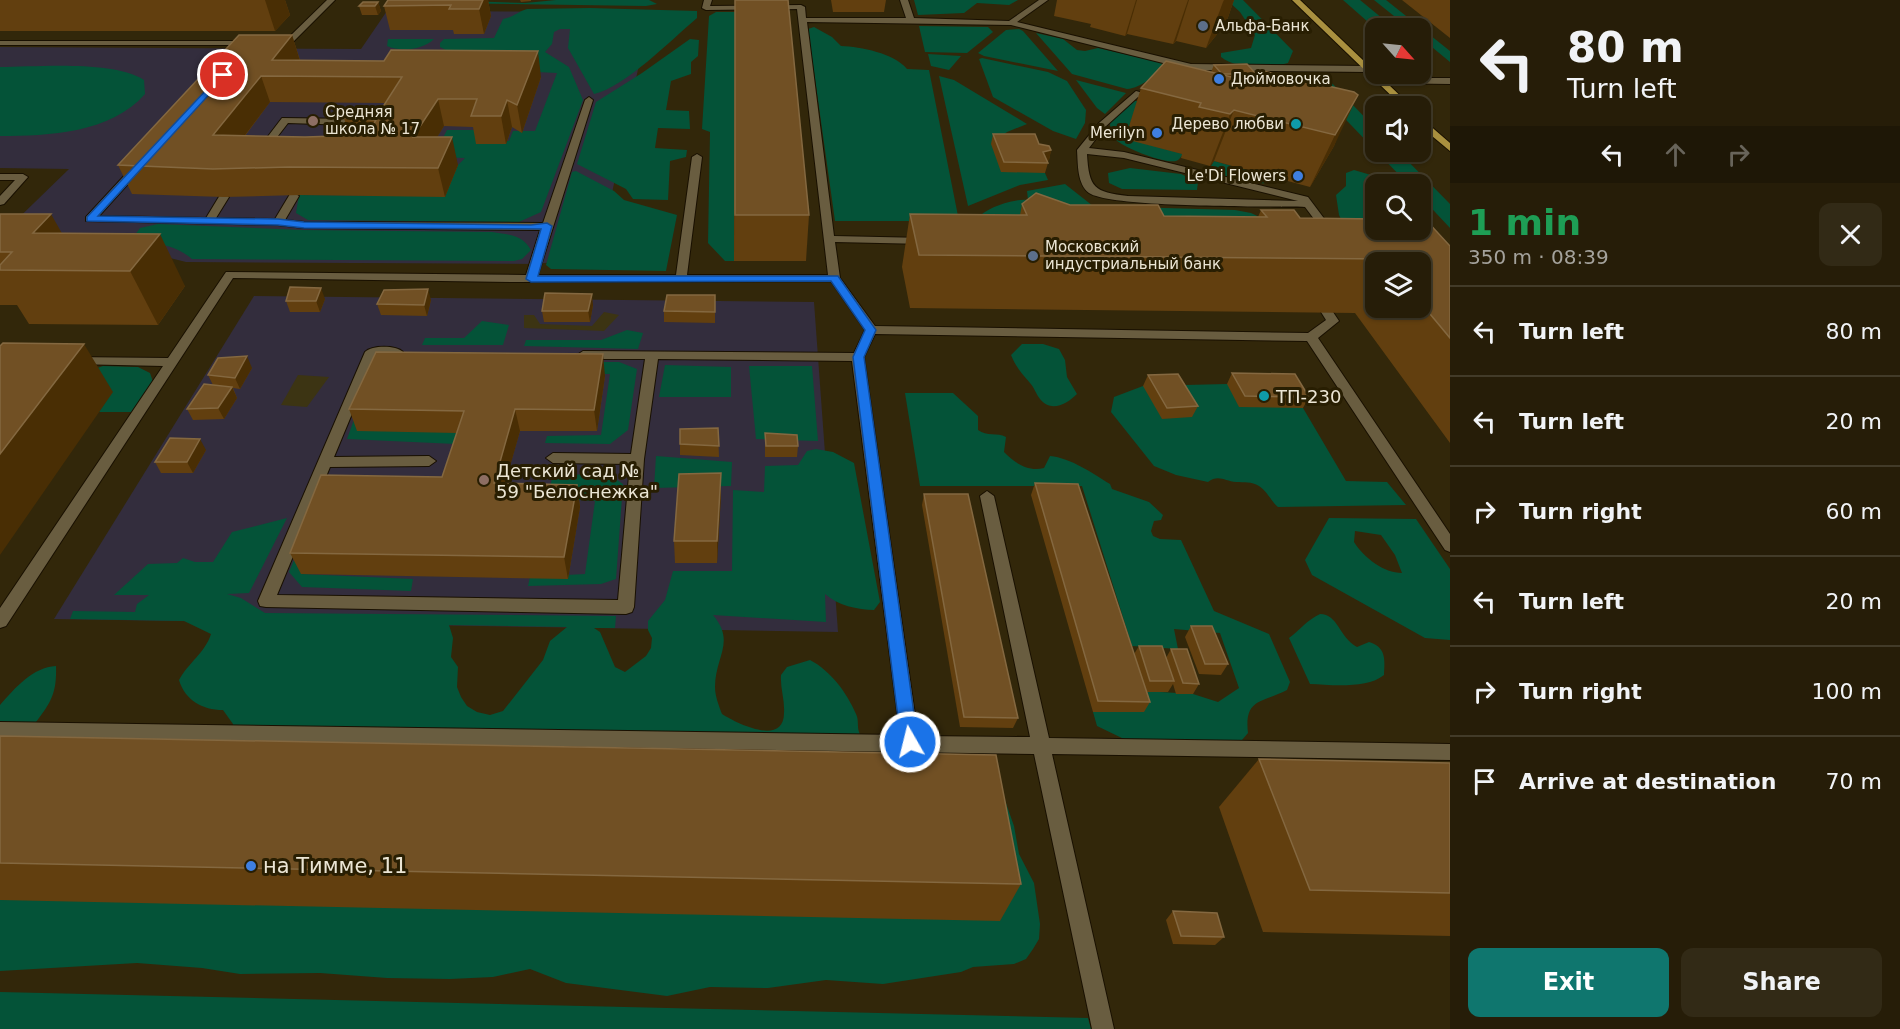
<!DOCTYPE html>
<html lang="en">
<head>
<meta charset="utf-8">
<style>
	body { margin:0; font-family:"DejaVu Sans",sans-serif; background:#322a16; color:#f1f3f6; height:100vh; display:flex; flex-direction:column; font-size:22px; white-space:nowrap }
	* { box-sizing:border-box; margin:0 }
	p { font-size:20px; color:#a4a29c }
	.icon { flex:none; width:33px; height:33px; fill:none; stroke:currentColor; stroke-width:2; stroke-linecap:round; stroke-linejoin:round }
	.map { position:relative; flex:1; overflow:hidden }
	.side { display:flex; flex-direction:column; background:#261d08; width:450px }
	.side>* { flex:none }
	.hud { background:#261d08; color:#f1f3f6; overflow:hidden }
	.needle { width:39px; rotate:117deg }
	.tools { position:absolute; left:1365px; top:18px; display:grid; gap:12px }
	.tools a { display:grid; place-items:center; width:66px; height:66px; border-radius:12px; background:#261d08; box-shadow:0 2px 4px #0004,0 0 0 2px #423b29; font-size:30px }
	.pin { position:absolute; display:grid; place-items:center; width:51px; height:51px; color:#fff; margin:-26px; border:3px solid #fff; border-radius:50%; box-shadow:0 2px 6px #0007 }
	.me { position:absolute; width:66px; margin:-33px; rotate:352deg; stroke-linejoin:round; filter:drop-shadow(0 0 4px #0008) }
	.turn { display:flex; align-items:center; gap:21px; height:126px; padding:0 18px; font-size:27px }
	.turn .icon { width:78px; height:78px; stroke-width:2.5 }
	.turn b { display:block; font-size:42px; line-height:51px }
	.lanes { display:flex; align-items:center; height:57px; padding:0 18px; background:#0003; justify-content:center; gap:30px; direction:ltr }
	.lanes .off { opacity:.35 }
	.round { display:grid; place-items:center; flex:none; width:63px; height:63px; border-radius:12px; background:#322a16 }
	.summary { display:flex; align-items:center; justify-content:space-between; height:102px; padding:0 18px }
	h1 { font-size:36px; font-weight:700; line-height:45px; color:#1e9e55 }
	.primary-button { display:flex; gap:12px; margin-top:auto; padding:12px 18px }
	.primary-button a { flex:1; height:69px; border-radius:12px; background:#0f766e; color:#fff; font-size:24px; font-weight:700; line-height:69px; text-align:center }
	.primary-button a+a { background:#322a16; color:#f1f3f6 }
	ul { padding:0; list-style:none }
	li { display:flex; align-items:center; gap:18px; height:90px; padding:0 18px; border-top:2px solid #423b29 }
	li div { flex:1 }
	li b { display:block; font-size:22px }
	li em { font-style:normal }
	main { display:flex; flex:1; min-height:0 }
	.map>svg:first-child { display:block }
</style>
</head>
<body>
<main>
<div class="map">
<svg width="1450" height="1029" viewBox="0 0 1450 1029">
	<rect width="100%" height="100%" fill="#32270a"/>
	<g fill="#332d3d">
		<polygon points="387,11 650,12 612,193 554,262 535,264 186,262 134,249 0,236 69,169 0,168 0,47 361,49"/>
		<polygon points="254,296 814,302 838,632 54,619"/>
	</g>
	<g fill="#045338" fill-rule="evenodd">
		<polygon points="434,0 525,3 556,0 649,0 657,4 646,6 444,3"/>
		<polygon points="914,0 1018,0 1009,5 977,3 964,13 918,15"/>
		<path d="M1227,0H1243L1293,51L1288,63C1269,68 1237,70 1221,57V53L1251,48L1255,35L1240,12Z"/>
		<polygon points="1343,0 1360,0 1394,28 1376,29"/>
		<polygon points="1374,0 1386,0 1450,51 1450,62 1421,38 1420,28 1409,28"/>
		<path d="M590,8L697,11V18C671,40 625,87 594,94L568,48L570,29H560L554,32L552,44L545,52L569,67L583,100L541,212L519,222L308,220L296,213L299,195L444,196L458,165L465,158L433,157L447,130H480L476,140L509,141L513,131H535L557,73L517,71L446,50L440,47V43L444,39L494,38L503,19C514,17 517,12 527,9Z"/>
		<polygon points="716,12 735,12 734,261 725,261 708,243 710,132 702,129 709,16"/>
		<polygon points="919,26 988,27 993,32 967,53 925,52"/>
		<path d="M814,27L832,37L841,46C861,47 894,53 907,69L929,70L959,221H835L808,29Z"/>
		<polygon points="1019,29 1023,31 1058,71 984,56 978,53 1006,30"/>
		<path d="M1036,33L1063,39L1077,50L1085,51L1098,48L1167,64C1156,74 1142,88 1127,89L1072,74Z"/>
		<path d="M388,39H434C423,50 400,52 387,46Z"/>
		<polygon points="690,39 699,40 698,56 691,62 691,74 671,81 666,110 689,111 690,129 658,128 655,148 687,150 686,157 670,161 668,200 633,199 626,189 577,164 596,102 642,73"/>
		<polygon points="928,54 961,56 949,70 931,66"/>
		<polygon points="982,58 1048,72 1067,81 1086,110 1085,123 1076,139 1053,131 993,97 979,59"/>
		<path d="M0,67C38,67 113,60 144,80L145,94C111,133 49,136 0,136Z"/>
		<polygon points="1302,74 1314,74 1327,78 1375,128 1375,150"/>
		<polygon points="939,76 954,80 1027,124 1007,132 991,144 1045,173 1048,180 1020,185 968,206"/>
		<polygon points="1076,80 1126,93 1105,114 1097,108"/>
		<path d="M1134,101H1138L1125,138L1183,154C1181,157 1179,160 1176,161C1164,164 1125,148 1116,140C1111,134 1110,128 1110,122Z"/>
		<polygon points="1377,152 1399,152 1450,204 1450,228 1421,197 1420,184 1408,184"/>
		<polygon points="1214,161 1272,177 1267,183 1250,184 1212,174 1208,171"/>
		<polygon points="1130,168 1181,174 1198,182 1197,190 1122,189 1109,183 1108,173"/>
		<polygon points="1354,170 1371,175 1380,184 1376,184 1376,230 1420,230 1433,242 1344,225 1339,215 1336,195 1346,186 1346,173"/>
		<polygon points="576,171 614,191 624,200 677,215 666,271 551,269 546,265 572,172"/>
		<path d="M1065,184L1093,206L1235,210L1251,213L1266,220L980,216C988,207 1016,198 1028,200L1027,191Z"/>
		<path d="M158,224L302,230L492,232C509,235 522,234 531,250L522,259L514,261L192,259C171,242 155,244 129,243L140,228Z"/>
		<polygon points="482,321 509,325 503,345 422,345 425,338 464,338"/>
		<polygon points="627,330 643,333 638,349 524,346 526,340 601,340"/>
		<path d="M1022,344H1043L1059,349L1065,360L1067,377L1077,394C1067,404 1051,413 1040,399C1036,394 1034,387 1030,383C1021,373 1016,367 1011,355Z"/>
		<polygon points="551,362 619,362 637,369 628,430 610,444 545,443 547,436 601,435 610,374 536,373"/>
		<polygon points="665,365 731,367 731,397 659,397"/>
		<polygon points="103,366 138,367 150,373 153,382 134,412 99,412 112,392 30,391"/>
		<polygon points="749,366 812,366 818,441 756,439"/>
		<polygon points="372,370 459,433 456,444 347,439"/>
		<path d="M1227,384L1303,408L1346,481L1387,482L1406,505L1278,507C1271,501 1267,491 1259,486C1251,481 1245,483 1236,482C1225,481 1218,474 1208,482L1176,475L1154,466L1111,412L1114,397L1143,386Z"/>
		<path d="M905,393H953L978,416V430C987,437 997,432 1006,437L1004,452C1015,463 1028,472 1044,468L1050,456C1071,458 1092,473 1110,484L1112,489L1149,502L1163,515L1161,520L1154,521L1151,531L1153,536L1160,539L1181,540L1214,611L1269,634L1290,682L1287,690C1262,703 1244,698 1248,733L1242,740L1139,741L1124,739L1097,726L1093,712H1144V691L1193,694L1218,702L1239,688L1220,633L1174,629L1178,649L1132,646L1082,486H920Z"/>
		<path d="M816,449L833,452L854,463L880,602L874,610C858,610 837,605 825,594L826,622L713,615C736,642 715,657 715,687C715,696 719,706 722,714C736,723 784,747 784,713C785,700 780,688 781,675L787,667L810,660C831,671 847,693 856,714C859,720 857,726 859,732C863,745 876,753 887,758L1001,789L1014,826L1019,854L1034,883L1040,924L1039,939L1033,949L1026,959L1014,964L973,967L961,972L883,984L826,980L768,988L710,987L667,996L566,983L530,969L493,977L450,979L387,978L320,973L240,974L202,968L137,963L0,971V705C15,688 33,667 56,666C57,695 50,703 34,725L233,734V724L223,710C202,710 185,700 179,680C188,663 205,653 211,634L184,621L70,619L73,611L135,612L137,604L149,595H114L148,564L177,563L183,558L195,562H213L232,532L287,518L249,593L227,594L241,598L265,613L616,616L615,628H594L600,632L615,667L625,672L646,656L651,648L652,638L648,630V621L665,600L673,571H732L733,490L764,492L765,466L798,465L807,451ZM449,625L566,627H567L550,641L543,660L503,711L490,715L477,712L467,706L461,697L457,687L458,667L451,657L453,638Z"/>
		<polygon points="656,456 732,462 731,486 654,488"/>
		<polygon points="608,474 623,484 616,579 601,584 528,586 530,577 585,574 595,501 547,498 553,475"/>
		<polygon points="328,481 301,574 413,579 411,591 302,587 289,572"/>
		<path d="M1329,518L1416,519L1450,569V640L1425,638L1312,575L1305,560ZM1355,531L1381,535L1395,555L1402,573C1384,573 1364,558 1354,542Z"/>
		<path d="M1320,614C1338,614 1339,637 1357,647L1369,642C1386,647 1385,659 1384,675C1367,689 1331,685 1310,684L1289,638C1300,630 1307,620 1320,614Z"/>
		<polygon points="0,992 1088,1018 1091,1029 0,1029"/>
	</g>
	<g fill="#3c3413">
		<polygon points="604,312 619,315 604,331 524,328 524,315 534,315 540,324 592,326"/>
		<polygon points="298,375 329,377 307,407 281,405"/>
	</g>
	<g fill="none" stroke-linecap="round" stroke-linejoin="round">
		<defs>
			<g id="lane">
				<polygon points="327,0 335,0 290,45 273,45 273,41 285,41"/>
				<path d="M704,0H712L710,6L801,5L805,7L806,18H906L900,0H908L914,18L1009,21L1039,0H1048L1017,22L1191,64L1368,66L1372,69L1368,72L1191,70L1011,25L807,22L834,236L925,238L931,241L925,244L835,242L840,278L875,326L1308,333L1326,320L1321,312L1323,309H1331L1339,321L1318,338L1450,534V552L1445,550L1307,341L875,334L864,357L918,736L1030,737L980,496L987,491L994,496L1049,738L1450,744V760L1052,754L1114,1029H1092L1034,754L0,738V722L900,735L852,361L658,359L644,459L634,607L632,612L626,614L266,607L260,606L258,601L365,352C372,345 396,345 403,352L397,356H376L334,457L429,456L436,461L429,466L330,467L277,595L618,600L630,464L553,463L546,458L553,453L631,454L645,359H583L577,355L583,351L854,353L865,330L831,281L512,282L233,278L6,626L0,628V608L163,366L73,364L68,363L67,360L68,357L168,358L226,272L526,275L540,230L304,228L278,225L86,221V217L136,163L145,165L99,216L206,218L220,195L224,194L229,197L216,218L275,219L290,194L294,193L299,196L285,220L304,222L543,223L585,100L589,97L593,100L538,275H676L692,157L697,154L702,157L687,275H828L797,9L706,10L702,8Z"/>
				<polygon points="0,41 252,41 256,43 252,45 0,45"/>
				<polygon points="1380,78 1450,78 1450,84 1377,83 1377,79"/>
				<path d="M1136,91L1161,98L1157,101L1138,97L1105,127L1089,148L1124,152L1308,197L1335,233L1334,235H1326L1305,207C1269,206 1111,208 1089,193C1077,184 1078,164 1077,150L1099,123ZM1087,154L1124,158L1298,201L1128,196C1094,192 1089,188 1087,154Z"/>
				<polygon points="282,118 355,119 360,122 343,147 337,152 329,150 349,125 288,123 264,154 258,154 256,152"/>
				<polygon points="0,174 23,174 28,177 4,204 0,205 0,196 15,180 0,180"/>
			</g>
			<g id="primary">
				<polygon points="1292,0 1300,0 1411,106 1402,106"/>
				<polygon points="1420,117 1450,143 1450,151 1420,126"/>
			</g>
		</defs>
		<use href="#lane" stroke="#191000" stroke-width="2"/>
		<use href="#primary" stroke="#191000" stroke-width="2"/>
		<use href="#lane" fill="#695d40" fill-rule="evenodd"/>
		<use href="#primary" fill="#a9903f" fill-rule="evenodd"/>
	</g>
	<g fill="#623f0f" fill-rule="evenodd">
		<polygon points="0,0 285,0 290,15 275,31 0,31"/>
		<polygon points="388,0 488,0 491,16 484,34 454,34 453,30 390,30 384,6"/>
		<polygon points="520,0 531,0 531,1 521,2"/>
		<polygon points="735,0 809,215 806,261 734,261"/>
		<polygon points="831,0 886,0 884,12 833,12"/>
		<polygon points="1057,0 1234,0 1226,23 1206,48 1176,41 1173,44 1127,34 1125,36 1090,27 1091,24 1054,16"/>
		<polygon points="1402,0 1450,0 1450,38"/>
		<polygon points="378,2 381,11 378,15 362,15 359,6"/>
		<path d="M292,35L300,60L541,77L522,133L512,127L506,144H476L473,127L444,126L437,137L458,165L445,197L299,195L224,197L132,194L118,165ZM270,102L385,103L379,113L344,118L349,136L305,137L245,136Z"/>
		<polygon points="1214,65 1256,74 1256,76 1354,92 1334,146 1310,187 1214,161 1210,166 1181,158 1182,154 1125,139 1141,88 1211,72"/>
		<polygon points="993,134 1039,144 1051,150 1049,160 1047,161 1048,163 1045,173 1001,172 991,144"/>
		<path d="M1022,204L1070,205L1164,216L1258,217L1261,210L1300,218L1450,246V443L1355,313L910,308L902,267L910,214L1020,215ZM1376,262H1420V308H1376Z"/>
		<polygon points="0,214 62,233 185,286 158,325 29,324 17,305 0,305"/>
		<polygon points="715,295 715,323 664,322 664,311"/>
		<polygon points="325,299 320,312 290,312 286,301"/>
		<polygon points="431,300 427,316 381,315 377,304"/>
		<polygon points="593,305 590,322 544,322 542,311"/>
		<polygon points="252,368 240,389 233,388 237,398 224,419 193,420 187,409 213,385 208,375"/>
		<polygon points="1232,373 1309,397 1303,408 1239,407 1227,384"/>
		<polygon points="1148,375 1198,406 1192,417 1162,419 1143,386"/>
		<polygon points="605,376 597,431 520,431 505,483 577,485 580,507 568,579 301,574 290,553 442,477 457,433 357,431 349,409"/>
		<polygon points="718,428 719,457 680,455 680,444"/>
		<polygon points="765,433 798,446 797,457 765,457"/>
		<polygon points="206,450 193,473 161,473 155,462"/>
		<polygon points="1035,483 1134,654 1139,646 1166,658 1171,649 1199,684 1193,694 1176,694 1173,684 1168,692 1147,692 1150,702 1144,712 1093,712 1031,495"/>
		<polygon points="924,494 1018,718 1013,728 960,727 922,505"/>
		<polygon points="721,495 717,563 675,563 674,541"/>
		<polygon points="1191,626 1228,664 1221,675 1199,674 1185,637"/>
		<polygon points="0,736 1021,884 1000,921 0,900"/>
		<polygon points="1259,759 1450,763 1450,936 1263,932 1219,807"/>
		<polygon points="1173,911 1224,937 1215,945 1173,944 1166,920"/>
	</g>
	<g fill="#492e04">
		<polygon points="265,0 285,0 290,15 275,31"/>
		<polygon points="483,0 488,0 491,16 484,34 479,9"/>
		<polygon points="1136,0 1137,0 1127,34 1125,36"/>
		<polygon points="1188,0 1189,0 1176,41 1173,44"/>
		<polygon points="1224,0 1234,0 1226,23 1206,48 1223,2"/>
		<polygon points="378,2 381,11 378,15 375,6"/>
		<polygon points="292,35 300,61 272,60"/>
		<polygon points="538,51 541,77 522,133 517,105"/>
		<polygon points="261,76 270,102 224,163 213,135"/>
		<polygon points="1358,95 1334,146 1310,187 1335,135"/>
		<polygon points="438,99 444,126 420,165 413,137"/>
		<polygon points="507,100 512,127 506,144 501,116"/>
		<polygon points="1234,110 1214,161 1210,166 1230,114"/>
		<polygon points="452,137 458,165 445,197 438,168"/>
		<polygon points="1051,150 1049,160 1040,162 1043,152"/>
		<polygon points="51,214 81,267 33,233"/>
		<polygon points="160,234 185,286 158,325 130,271"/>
		<polygon points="321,288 325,299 320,312 316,301"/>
		<polygon points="428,289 431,300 427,316 424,305"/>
		<polygon points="592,294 593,305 590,322 588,311"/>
		<polygon points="84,344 113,392 0,555 0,454"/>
		<polygon points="603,354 605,376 597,431 594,410"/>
		<polygon points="247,356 252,368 240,389 235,378"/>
		<polygon points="232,387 237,398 224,419 218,408"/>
		<polygon points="515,409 520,431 499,505 494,483"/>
		<polygon points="200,439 206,450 193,473 187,462"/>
		<polygon points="721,473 721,495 717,563 717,541"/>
		<polygon points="577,485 580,507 568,579 564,557"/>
	</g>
	<g fill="#715024" stroke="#846840" stroke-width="1.5" fill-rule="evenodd">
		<polygon points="388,0 483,0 479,9 449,9 451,5 384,6"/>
		<polygon points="735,0 788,0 809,215 735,215"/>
		<polygon points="363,2 378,2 375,6 359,6"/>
		<path d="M239,35H292L272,60L384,61L391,50L538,51L517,105L507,100L501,116H471L477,99H438L413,137H452L438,168L289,167L213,169L118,165ZM261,76L402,77L379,113L348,112L344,118L376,120L367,135L305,137L213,135Z"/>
		<polygon points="1166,61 1231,77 1236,71 1258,76 1263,71 1354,92 1358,95 1335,135 1234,110 1230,114 1199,107 1201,103 1141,88"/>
		<polygon points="1247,64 1256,74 1247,74 1236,71 1233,74 1222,74 1214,65"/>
		<polygon points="993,134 1035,134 1039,144 1049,146 1051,150 1043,152 1048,163 1004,162"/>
		<polygon points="1036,193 1070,205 1158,205 1164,216 1267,217 1261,210 1294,210 1300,218 1376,219 1376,230 1420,230 1420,220 1426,220 1450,246 1450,338 1420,302 1420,262 1389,262 1386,259 919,255 910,214 1027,215 1022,204"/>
		<polygon points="0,214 51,214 33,233 160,234 130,271 0,270 0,265 12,252 0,252"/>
		<polygon points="290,287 321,288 316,301 286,301"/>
		<polygon points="428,289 424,305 377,304 384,290"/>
		<polygon points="545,293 592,294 588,311 542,311"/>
		<polygon points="667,295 715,295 715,312 664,311"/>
		<polygon points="3,343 84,344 0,454 0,346"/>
		<polygon points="376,352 603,354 594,410 515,409 494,483 577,485 564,557 290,553 321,475 442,477 464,411 349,409"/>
		<polygon points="247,356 235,378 208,375 218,358"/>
		<polygon points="1232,373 1295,374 1309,397 1245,396"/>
		<polygon points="1178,374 1198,406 1167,408 1148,375"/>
		<polygon points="204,384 232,387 218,408 187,409"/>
		<polygon points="718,428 719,446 680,444 680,429"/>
		<polygon points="765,433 797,435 798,446 766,446"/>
		<polygon points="170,438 200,439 187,462 155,462"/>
		<polygon points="721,473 717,541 674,541 679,474"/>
		<polygon points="1035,483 1078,484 1150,702 1098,701"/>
		<polygon points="924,494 968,494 1018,718 964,717"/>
		<polygon points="1191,626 1212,626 1228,664 1205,664"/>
		<polygon points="1139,646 1162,646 1174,681 1150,681"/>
		<polygon points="1171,649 1187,649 1199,684 1183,683"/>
		<polygon points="0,736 996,755 1021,884 0,863"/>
		<polygon points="1259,759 1450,763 1450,893 1310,890"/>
		<polygon points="1173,911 1217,913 1224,937 1181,936"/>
	</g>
	<polygon fill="#1a73e8" stroke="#114b97" stroke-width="1.5" points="223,72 227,75 226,76 98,216 278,219 304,222 531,225 547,223 552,226 538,276 838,276 876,330 864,357 918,742 916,748 910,750 904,748 901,742 853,357 865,330 831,281 531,282 526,279 541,229 304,228 278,225 87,221 87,217"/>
	<g fill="#5c6f8a" stroke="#281e02" stroke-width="2">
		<circle cx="1203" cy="26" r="6"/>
		<circle cx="1033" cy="256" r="6"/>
	</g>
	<g fill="#3f7fe0" stroke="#281e02" stroke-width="2">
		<circle cx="1219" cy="79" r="6"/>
		<circle cx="1157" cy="133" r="6"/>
		<circle cx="1298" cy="176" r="6"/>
		<circle cx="251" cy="866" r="6"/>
	</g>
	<g fill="#8d6e63" stroke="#281e02" stroke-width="2">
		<circle cx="313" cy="121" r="6"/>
		<circle cx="484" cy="480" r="6"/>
	</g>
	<g fill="#0f9aa8" stroke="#281e02" stroke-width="2">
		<circle cx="1296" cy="124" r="6"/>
		<circle cx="1264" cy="396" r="6"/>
	</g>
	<g text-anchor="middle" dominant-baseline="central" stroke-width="6" stroke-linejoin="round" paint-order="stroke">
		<g font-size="15" fill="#ebe5d4" stroke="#281e02" text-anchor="start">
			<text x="1215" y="26">Альфа-Банк</text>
			<text x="1231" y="79">Дюймовочка</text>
			<text x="325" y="112">Средняя<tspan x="325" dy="17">школа № 17</tspan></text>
			<text x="1284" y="124" text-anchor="end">Дерево любви</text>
			<text x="1145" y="133" text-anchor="end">Merilyn</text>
			<text x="1286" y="176" text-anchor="end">Le'Di Flowers</text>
			<text x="1045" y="247">Московский<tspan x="1045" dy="17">индустриальный банк</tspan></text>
		</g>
		<g font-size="18" fill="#ebe5d4" stroke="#281e02" text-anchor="start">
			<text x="1276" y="396">ТП-230</text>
			<text x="496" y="470">Детский сад №<tspan x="496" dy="21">59 "Белоснежка"</tspan></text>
		</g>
		<g font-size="21" fill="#ebe5d4" stroke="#281e02" text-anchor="start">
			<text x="263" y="866">на Тимме, 11</text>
		</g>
	</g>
</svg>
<div class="tools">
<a><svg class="needle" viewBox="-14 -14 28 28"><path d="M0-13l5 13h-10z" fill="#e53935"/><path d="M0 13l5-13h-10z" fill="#a4a29c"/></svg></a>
<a><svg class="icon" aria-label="sound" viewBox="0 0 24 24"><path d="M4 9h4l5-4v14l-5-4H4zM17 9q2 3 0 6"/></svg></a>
<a><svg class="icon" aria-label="search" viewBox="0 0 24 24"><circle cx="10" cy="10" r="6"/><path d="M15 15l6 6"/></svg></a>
<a><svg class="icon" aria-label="layers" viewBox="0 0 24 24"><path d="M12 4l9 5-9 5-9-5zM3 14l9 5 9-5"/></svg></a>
</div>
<div class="pin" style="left:223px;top:75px;background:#d93025"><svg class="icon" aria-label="arrive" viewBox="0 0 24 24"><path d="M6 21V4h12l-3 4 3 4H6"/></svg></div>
<svg class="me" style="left:910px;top:742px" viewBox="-20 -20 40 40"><circle r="17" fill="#1a73e8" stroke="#fff" stroke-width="3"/><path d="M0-11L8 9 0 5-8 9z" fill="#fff"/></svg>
</div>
<section class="side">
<div class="hud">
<div class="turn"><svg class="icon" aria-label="left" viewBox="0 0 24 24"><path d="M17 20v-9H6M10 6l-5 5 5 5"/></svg><div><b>80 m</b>Turn left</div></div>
<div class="lanes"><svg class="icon" aria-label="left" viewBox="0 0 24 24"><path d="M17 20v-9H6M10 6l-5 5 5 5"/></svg><svg class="icon off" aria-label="ahead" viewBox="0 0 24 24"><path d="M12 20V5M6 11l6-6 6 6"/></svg><svg class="icon off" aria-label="right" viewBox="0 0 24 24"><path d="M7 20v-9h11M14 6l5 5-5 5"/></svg></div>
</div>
<div class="summary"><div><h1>1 min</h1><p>350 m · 08:39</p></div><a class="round"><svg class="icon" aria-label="close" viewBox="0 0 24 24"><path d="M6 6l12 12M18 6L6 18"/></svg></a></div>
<ul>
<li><svg class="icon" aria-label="left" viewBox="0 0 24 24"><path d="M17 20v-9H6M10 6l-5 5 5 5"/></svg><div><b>Turn left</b></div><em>80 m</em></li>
<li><svg class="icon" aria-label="left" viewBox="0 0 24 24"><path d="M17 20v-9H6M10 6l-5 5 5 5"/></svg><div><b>Turn left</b></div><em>20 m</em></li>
<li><svg class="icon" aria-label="right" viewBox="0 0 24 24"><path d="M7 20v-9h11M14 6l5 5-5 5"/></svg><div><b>Turn right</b></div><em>60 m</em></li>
<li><svg class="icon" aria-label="left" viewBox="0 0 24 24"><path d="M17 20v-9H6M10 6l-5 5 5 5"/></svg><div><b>Turn left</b></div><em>20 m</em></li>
<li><svg class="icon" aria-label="right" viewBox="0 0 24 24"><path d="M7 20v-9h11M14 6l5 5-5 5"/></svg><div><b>Turn right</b></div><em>100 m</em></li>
<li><svg class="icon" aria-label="arrive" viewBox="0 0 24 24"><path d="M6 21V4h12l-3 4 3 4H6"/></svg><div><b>Arrive at destination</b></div><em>70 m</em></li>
</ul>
<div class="primary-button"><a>Exit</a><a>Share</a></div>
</section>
</main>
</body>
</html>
